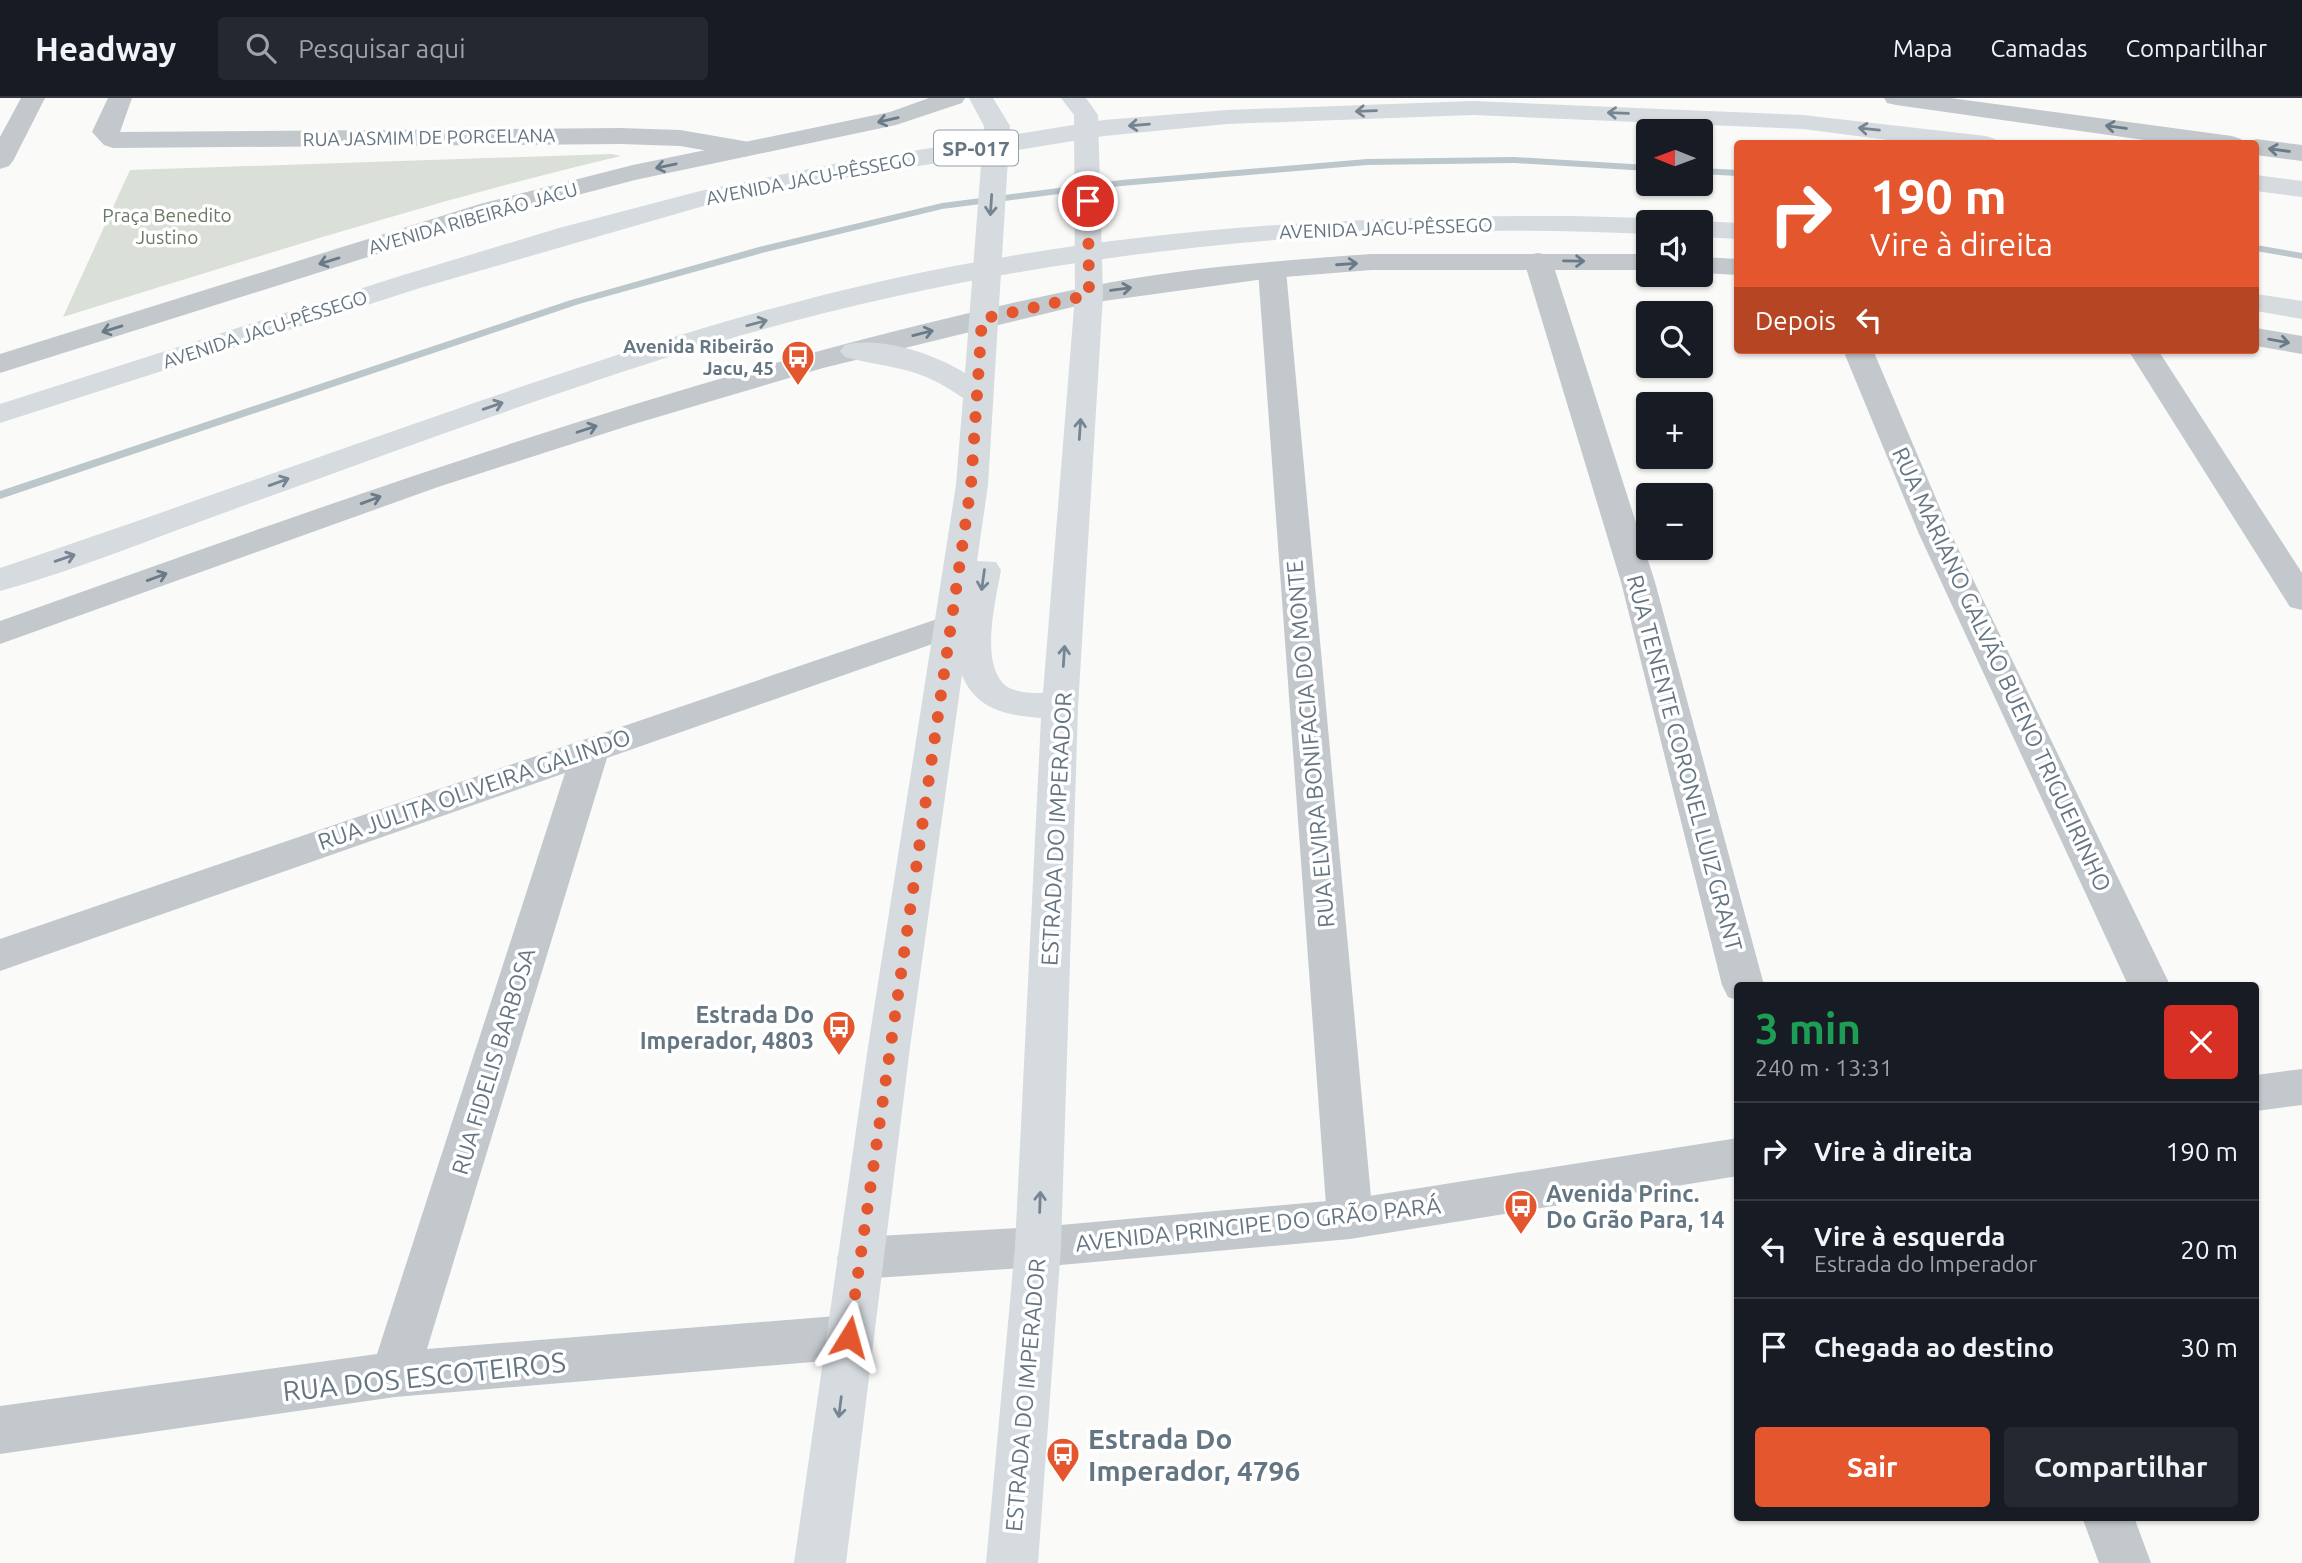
<!DOCTYPE html>
<html lang="pt">
<head>
<meta charset="utf-8">
<style>
	body { margin:0; font-family:Ubuntu,sans-serif; background:#242831; color:#f1f3f6; height:100vh; display:flex; flex-direction:column; font-size:26px; white-space:nowrap }
	* { box-sizing:border-box; margin:0 }
	p { font-size:23px; color:#9ea1a6 }
	.icon { flex:none; width:38px; height:38px; fill:none; stroke:currentColor; stroke-width:2; stroke-linecap:round; stroke-linejoin:round }
	.map { position:relative; flex:1; overflow:hidden }
	.details { position:absolute; left:1734px; top:884px; width:525px; height:539px; display:flex; flex-direction:column; background:#171b24; border-radius:7px; box-shadow:0 2px 5px #0004 }
	.details>* { flex:none }
	.hud { position:absolute; left:1734px; top:42px; width:525px; height:214px; border-radius:7px; box-shadow:0 2px 5px #0004; background:#e4572e; color:#fff; overflow:hidden }
	.needle { width:46px; rotate:271deg }
	.buttons { position:absolute; left:1636px; top:21px; display:grid; gap:14px }
	.buttons a { display:grid; place-items:center; width:77px; height:77px; border-radius:7px; background:#171b24; box-shadow:0 2px 5px #0004; font-size:35px }
	.pin { position:absolute; display:grid; place-items:center; width:60px; height:60px; color:#fff; margin:-30px; border:4px solid #fff; border-radius:50%; box-shadow:0 2px 7px #0007 }
	.me { position:absolute; width:77px; margin:-38px; rotate:8deg; stroke-linejoin:round; filter:drop-shadow(0 0 5px #0008) }
	.turn { display:flex; align-items:center; gap:24px; height:147px; padding:0 21px; font-size:32px }
	.turn .icon { width:91px; height:91px; stroke-width:2.5 }
	.turn b { display:block; font-size:49px; line-height:60px }
	.then { display:flex; align-items:center; height:66px; padding:0 21px; background:#0003; gap:14px; font-size:26px }
	.round { display:grid; place-items:center; flex:none; width:74px; height:74px; border-radius:7px; background:#242831 }
	.summary { display:flex; align-items:center; justify-content:space-between; height:119px; padding:0 21px }
	h1 { font-size:42px; font-weight:700; line-height:52px; color:#1e9e55 }
	.primary-button { display:flex; gap:14px; margin-top:auto; padding:14px 21px }
	.primary-button a { flex:1; height:80px; border-radius:7px; background:#e4572e; color:#fff; font-size:28px; font-weight:700; line-height:80px; text-align:center }
	.primary-button a+a { background:#242831; color:#f1f3f6 }
	ul { padding:0; list-style:none }
	li { display:flex; align-items:center; gap:21px; height:98px; padding:0 21px; border-top:2px solid #363941 }
	li div { flex:1 }
	li b { display:block; font-size:26px }
	li em { font-style:normal }
	header { display:flex; align-items:center; gap:42px; box-sizing:border-box; height:98px; padding:0 35px; background:#171b24; border-bottom:2px solid #363941 }
	header strong { font-size:33px }
	nav { display:flex; gap:38px; margin-inline-start:auto; font-size:24px }
	.search { width:490px; height:63px; background:#242831; display:flex; align-items:center; gap:18px; box-sizing:border-box; padding:0 24px; border-radius:7px; color:#9ea1a6; font-size:26px }
	.map>svg:first-child { display:block }
</style>
</head>
<body>
<header>
<strong>Headway</strong>
<div class="search"><svg class="icon" aria-label="search" viewBox="0 0 24 24"><circle cx="10" cy="10" r="6"/><path d="M15 15l6 6"/></svg>Pesquisar aqui</div>
<nav><a>Mapa</a><a>Camadas</a><a>Compartilhar</a></nav>
</header>
<div class="map">
<svg width="2302" height="1465" viewBox="0 0 2302 1465">
	<rect width="100%" height="100%" fill="#fafaf8"/>
	<path fill="#dadfd7" d="M611,56L621,58C433,102 248,162 63,219L130,72Z"/>
	<g fill="none" stroke-linecap="round" stroke-linejoin="round">
		<g fill="#bbc7cb" fill-rule="evenodd">
			<polygon points="1514,59 1648,67 1648,73 1514,65 1367,67 1121,88 942,111 766,154 579,206 0,401 0,393 571,202 759,149 942,105 1121,82 1367,61"/>
			<polygon points="1701,70 1738,72 1738,78 1701,76"/>
			<polygon points="2256,147 2302,155 2302,161 2256,153"/>
		</g>
		<g fill="#c3c8cc" fill-rule="evenodd">
			<polygon points="21,0 45,0 13,63 9,68 0,71 0,39"/>
			<polygon points="108,0 132,0 120,34 620,30 680,32 744,43 753,46 757,51 753,56 744,59 680,48 620,46 113,50 104,47 92,34"/>
			<polygon points="1538,155 1548,157 1552,163 1655,484 1764,887 1738,887 1738,902 1728,899 1722,887 1621,484 1524,163 1528,157"/>
			<polygon points="1272,164 1282,166 1286,172 1373,1121 1366,1135 1350,1141 1334,1135 1327,1121 1258,172 1262,166"/>
			<polygon points="1843,252 1873,252 1951,436 2170,887 2128,887 1919,436"/>
			<polygon points="2128,252 2158,252 2302,475 2302,512 2290,509"/>
			<polygon points="949,517 961,520 966,528 961,536 607,660 427,1251 849,1217 866,1223 873,1239 866,1255 849,1261 395,1299 0,1356 0,1308 377,1256 565,675 0,873 0,841"/>
			<polygon points="2082,1419 2134,1419 2151,1465 2099,1465"/>
		</g>
		<g fill="#c3c8cc" fill-rule="evenodd">
			<polygon points="929,0 965,0 962,5 896,27 635,82 498,118 0,275 0,256 480,106 633,67 890,14"/>
			<polygon points="1884,0 1950,0 2232,38 2241,41 2244,46 2173,46 1896,7 1887,5"/>
			<polygon points="2256,41 2302,47 2302,63 2256,57 2256,46 2246,46"/>
			<path d="M1371,156H1648V172H1371L1272,180L1089,205L823,270L634,326L438,389L0,546V523C357,396 715,265 1087,189C1180,170 1277,163 1371,156Z"/>
			<polygon points="1701,159 1738,161 1738,177 1701,175"/>
			<polygon points="2256,230 2302,238 2302,256 2256,248"/>
			<polygon points="2302,971 2302,1007 2256,1013 2256,977"/>
			<polygon points="1738,1040 1738,1078 1350,1141 1038,1169 860,1181 844,1175 837,1160 844,1145 860,1139 1038,1129 1350,1101"/>
		</g>
		<path fill="#d6dbdf" fill-rule="evenodd" d="M969,0H993L1010,28L988,387L977,463L996,464L1001,472C996,501 979,567 1006,588C1017,595 1031,595 1043,595L1075,197L1074,17L1061,0H1086L1098,17L1103,197L1078,609L1061,1149L1038,1465H986L1015,1149L1041,620C1008,618 975,611 962,577L910,949L846,1465H794L868,949L956,387L963,300C916,267 895,272 845,259L840,253L845,247C881,238 934,256 965,275L984,28Z"/>
		<g fill="#d6dbdf" fill-rule="evenodd">
			<polygon points="1473,3 1803,17 1986,38 1995,41 1998,46 1919,46 1803,31 1473,17 1227,26 1104,38 844,80 707,107 420,190 0,325 0,306 400,178 559,130 704,92 844,64 1104,22 1227,12"/>
			<polygon points="2256,77 2302,83 2302,99 2256,93"/>
			<path d="M1571,118L1648,120L1659,124H1648V136C1312,120 973,161 653,264C507,311 363,365 218,417C146,443 74,473 0,493V470C152,419 303,364 454,312C598,262 742,214 891,181C1114,132 1343,117 1571,118Z"/>
			<polygon points="1701,123 1738,125 1738,141 1701,139 1701,124 1696,124"/>
			<polygon points="2256,196 2302,203 2302,221 2256,213"/>
		</g>
	</g>
	<defs><path id="oneway-shaft" d="M-6 0H5M1.5-3L5.5 0L1.5 3" fill="none" stroke-width="1.6" stroke-linecap="round" stroke-linejoin="round" transform="scale(1.75)"/></defs>
	<g stroke="#768591">
		<use href="#oneway-shaft" transform="translate(1366 13) rotate(178)"/>
		<use href="#oneway-shaft" transform="translate(1618 15) rotate(-178)"/>
		<use href="#oneway-shaft" transform="translate(1139 27) rotate(175)"/>
		<use href="#oneway-shaft" transform="translate(1869 31) rotate(-174)"/>
		<use href="#oneway-shaft" transform="translate(991 107) rotate(94)"/>
		<use href="#oneway-shaft" transform="translate(757 225) rotate(-15)"/>
		<use href="#oneway-shaft" transform="translate(493 308) rotate(-19)"/>
		<use href="#oneway-shaft" transform="translate(1080 331) rotate(-86)"/>
		<use href="#oneway-shaft" transform="translate(279 384) rotate(-20)"/>
		<use href="#oneway-shaft" transform="translate(65 460) rotate(-19)"/>
		<use href="#oneway-shaft" transform="translate(983 482) rotate(98)"/>
		<use href="#oneway-shaft" transform="translate(1064 558) rotate(-86)"/>
		<use href="#oneway-shaft" transform="translate(1040 1104) rotate(-88)"/>
		<use href="#oneway-shaft" transform="translate(840 1309) rotate(97)"/>
	</g>
	<g stroke="#6a7a87">
		<use href="#oneway-shaft" transform="translate(888 22) rotate(167)"/>
		<use href="#oneway-shaft" transform="translate(2116 29) rotate(-172)"/>
		<use href="#oneway-shaft" transform="translate(2279 52) rotate(-172)"/>
		<use href="#oneway-shaft" transform="translate(666 68) rotate(168)"/>
		<use href="#oneway-shaft" transform="translate(329 163) rotate(163)"/>
		<use href="#oneway-shaft" transform="translate(1574 163) rotate(1)"/>
		<use href="#oneway-shaft" transform="translate(1347 166) rotate(-4)"/>
		<use href="#oneway-shaft" transform="translate(1121 191) rotate(-8)"/>
		<use href="#oneway-shaft" transform="translate(112 231) rotate(163)"/>
		<use href="#oneway-shaft" transform="translate(923 235) rotate(-14)"/>
		<use href="#oneway-shaft" transform="translate(2279 243) rotate(10)"/>
		<use href="#oneway-shaft" transform="translate(587 331) rotate(-18)"/>
		<use href="#oneway-shaft" transform="translate(371 402) rotate(-20)"/>
		<use href="#oneway-shaft" transform="translate(157 479) rotate(-20)"/>
	</g>
	<g fill="none" stroke-linecap="round" stroke-linejoin="round">
		<polyline stroke="#e4572e" stroke-width="12" stroke-dasharray="0 21.6" points="849,1239 971,387 982,221 1089,197 1088,103"/>
	</g>
	<defs>
		<symbol id="bus-pin" viewBox="-11 -11 22 30"><path d="M0 17L-7.5 6A9.5 9.5 0 1 1 7.5 6Z" fill="#e4572e" stroke="#fff"/><path d="M-5-6H5V4H4V6H2V4H-2V6H-4V4H-5ZM-3.5-4V0h7V-4ZM-3.5 1.2v1.5H-2V1.2ZM2 1.2v1.5H3.5V1.2Z" fill="#fff"/></symbol>
	</defs>
	<g fill-rule="evenodd">
		<use href="#bus-pin" x="779" y="240" width="38" height="52"/>
		<use href="#bus-pin" x="820" y="910" width="38" height="52"/>
		<use href="#bus-pin" x="1502" y="1089" width="38" height="52"/>
		<use href="#bus-pin" x="1044" y="1337" width="38" height="52"/>
	</g>
	<g text-anchor="middle" dominant-baseline="central" stroke-width="7" stroke-linejoin="round" paint-order="stroke">
		<g font-size="19" fill="#657683" stroke="#fff">
			<text transform="translate(429 39) rotate(-1)">RUA JASMIM DE PORCELANA</text>
			<text transform="translate(811 80) rotate(-11)">AVENIDA JACU-PÊSSEGO</text>
			<text transform="translate(473 120) rotate(-16)">AVENIDA RIBEIRÃO JACU</text>
			<text transform="translate(1386 130) rotate(-2)">AVENIDA JACU-PÊSSEGO</text>
			<text transform="translate(265 231) rotate(-18)">AVENIDA JACU-PÊSSEGO</text>
		</g>
		<g font-size="19" fill="#687a64" stroke="#fff">
			<text x="167" y="117">Praça Benedito<tspan x="167" dy="22">Justino</tspan></text>
		</g>
		<g font-size="19" font-weight="bold" fill="#657683" stroke="#fff" text-anchor="end">
			<text x="774" y="248">Avenida Ribeirão<tspan x="774" dy="22">Jacu, 45</tspan></text>
		</g>
		<rect fill="#fff" stroke="#939fa8" stroke-width="2" x="934" y="32.5" width="84" height="35" rx="5"/>
		<g font-size="21" font-weight="bold" fill="#657683">
			<text x="976" y="50">SP-017</text>
		</g>
		<g font-size="23" fill="#657683" stroke="#fff">
			<text transform="translate(2002 571) rotate(65)">RUA MARIANO GALVÃO BUENO TRIGUEIRINHO</text>
			<text transform="translate(1310 646) rotate(-95)">RUA ELVIRA BONIFACIA DO MONTE</text>
			<text transform="translate(1685 665) rotate(75)">RUA TENENTE CORONEL LUIZ GRANT</text>
			<text transform="translate(474 691) rotate(-19)">RUA JULITA OLIVEIRA GALINDO</text>
			<text transform="translate(1056 731) rotate(-87)">ESTRADA DO IMPERADOR</text>
			<text transform="translate(493 963) rotate(-73)">RUA FIDELIS BARBOSA</text>
			<text transform="translate(1258 1126) rotate(-6)">AVENIDA PRINCIPE DO GRÃO PARÁ</text>
			<text transform="translate(1025 1297) rotate(-85)">ESTRADA DO IMPERADOR</text>
		</g>
		<g font-size="23" font-weight="bold" fill="#657683" stroke="#fff" text-anchor="end">
			<text x="814" y="916">Estrada Do<tspan x="814" dy="26">Imperador, 4803</tspan></text>
			<text x="1546" y="1095" text-anchor="start">Avenida Princ.<tspan x="1546" dy="26">Do Grão Para, 14</tspan></text>
		</g>
		<g font-size="28" fill="#657683" stroke="#fff">
			<text transform="translate(424 1278) rotate(-6)">RUA DOS ESCOTEIROS</text>
		</g>
		<g font-size="28" font-weight="bold" fill="#657683" stroke="#fff" text-anchor="start">
			<text x="1088" y="1340">Estrada Do<tspan x="1088" dy="32">Imperador, 4796</tspan></text>
		</g>
	</g>
</svg>
<div class="buttons">
<a><svg class="needle" viewBox="-14 -14 28 28"><path d="M0-13l5 13h-10z" fill="#e53935"/><path d="M0 13l5-13h-10z" fill="#9ea1a6"/></svg></a>
<a><svg class="icon" aria-label="sound" viewBox="0 0 24 24"><path d="M4 9h4l5-4v14l-5-4H4zM17 9q2 3 0 6"/></svg></a>
<a><svg class="icon" aria-label="search" viewBox="0 0 24 24"><circle cx="10" cy="10" r="6"/><path d="M15 15l6 6"/></svg></a>
<a>+</a>
<a>−</a>
</div>
<div class="pin" style="left:1088px;top:103px;background:#d93025"><svg class="icon" aria-label="arrive" viewBox="0 0 24 24"><path d="M6 21V4h12l-3 4 3 4H6"/></svg></div>
<svg class="me" style="left:849px;top:1239px" viewBox="-20 -20 40 40"><path d="M0-17L14 15 0 8-14 15z" fill="#e4572e" stroke="#fff" stroke-width="4"/></svg>
<div class="hud">
<div class="turn"><svg class="icon" aria-label="right" viewBox="0 0 24 24"><path d="M7 20v-9h11M14 6l5 5-5 5"/></svg><div><b>190 m</b>Vire à direita</div></div>
<div class="then">Depois<svg class="icon" aria-label="left" viewBox="0 0 24 24"><path d="M17 20v-9H6M10 6l-5 5 5 5"/></svg></div>
</div>
<section class="details">
<div class="summary"><div><h1>3 min</h1><p>240 m · 13:31</p></div><a class="round" style="background:#d93025;color:#fff"><svg class="icon" aria-label="close" viewBox="0 0 24 24"><path d="M6 6l12 12M18 6L6 18"/></svg></a></div>
<ul>
<li><svg class="icon" aria-label="right" viewBox="0 0 24 24"><path d="M7 20v-9h11M14 6l5 5-5 5"/></svg><div><b>Vire à direita</b></div><em>190 m</em></li>
<li><svg class="icon" aria-label="left" viewBox="0 0 24 24"><path d="M17 20v-9H6M10 6l-5 5 5 5"/></svg><div><b>Vire à esquerda</b><p>Estrada do Imperador</p></div><em>20 m</em></li>
<li><svg class="icon" aria-label="arrive" viewBox="0 0 24 24"><path d="M6 21V4h12l-3 4 3 4H6"/></svg><div><b>Chegada ao destino</b></div><em>30 m</em></li>
</ul>
<div class="primary-button"><a>Sair</a><a>Compartilhar</a></div>
</section>
</div>
</body>
</html>
